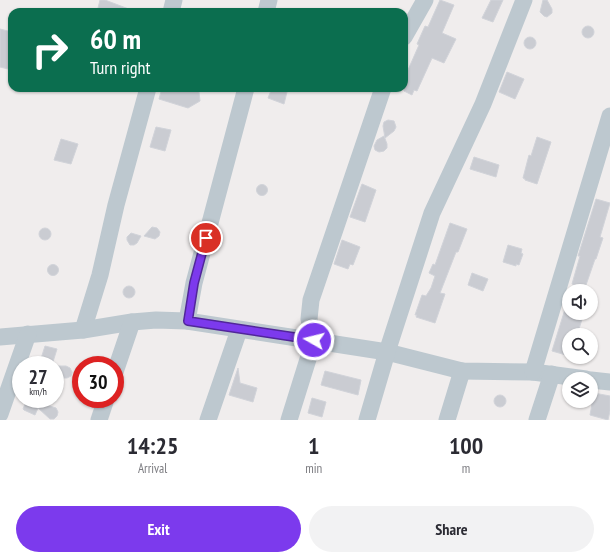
<!DOCTYPE html>
<html lang="en">
<head>
<meta charset="utf-8">
<style>
	body { margin:0; font-family:"PT Sans Narrow",sans-serif; background:#f2f2f3; color:#2b2b33; height:100vh; display:flex; flex-direction:column; font-size:15px; white-space:nowrap }
	* { box-sizing:border-box; margin:0 }
	p { font-size:13px; color:#7c7c81 }
	.icon { flex:none; width:22px; height:22px; fill:none; stroke:currentColor; stroke-width:2; stroke-linecap:round; stroke-linejoin:round }
	.map { position:relative; height:420px; overflow:hidden }
	.sheet { display:flex; flex-direction:column; background:#fff; flex:1 }
	.sheet>* { flex:none }
	.banner { position:absolute; left:8px; top:8px; width:400px; height:84px; border-radius:12px; box-shadow:0 1px 3px #0004; background:#0b6e4f; color:#fff; overflow:hidden }
	.buttons { position:absolute; left:562px; top:284px; display:grid; gap:8px }
	.buttons a { display:grid; place-items:center; width:36px; height:36px; border-radius:50%; background:#fff; box-shadow:0 1px 3px #0004; font-size:20px }
	.speed { position:absolute; left:12px; top:356px; display:flex; gap:8px; font-size:20px; font-weight:700; text-align:center }
	.speed>* { display:grid; place-content:center; width:52px; height:52px; border-radius:50%; background:#fff; box-shadow:0 1px 3px #0004; line-height:1 }
	.speed small { font-size:10px; font-weight:400 }
	.speed .limit { border:6px solid #d22; background:#fff; color:#111 }
	.pin { position:absolute; display:grid; place-items:center; width:34px; height:34px; color:#fff; margin:-17px; border:2px solid #fff; border-radius:50%; box-shadow:0 1px 4px #0007 }
	.me { position:absolute; width:44px; margin:-22px; rotate:278deg; stroke-linejoin:round; filter:drop-shadow(0 0 3px #0008) }
	.turn { display:flex; align-items:center; gap:14px; height:84px; padding:0 16px; font-size:18px }
	.turn .icon { width:52px; height:52px; stroke-width:2.5 }
	.turn b { display:block; font-size:28px; line-height:34px }
	.eta { display:flex; justify-content:space-evenly; align-items:center; height:68px; text-align:center }
	.eta b { font-size:24px; font-weight:700; line-height:28px }
	.action { display:flex; gap:8px; margin-top:auto; padding:8px 16px }
	.action a { flex:1; height:46px; border-radius:24px; background:#7c3aed; color:#fff; font-size:16px; font-weight:700; line-height:46px; text-align:center }
	.action a+a { background:#f2f2f3; color:#2b2b33 }
	.map>svg:first-child { display:block }
</style>
</head>
<body>
<div class="map">
<svg width="610" height="420" viewBox="0 0 610 420">
	<rect width="100%" height="100%" fill="#f0eded"/>
	<g fill="#caccd2" stroke="#d1d3d9">
		<polygon points="100,0 105,0 134,11 133,12 97,12"/>
		<polygon points="440,0 454,5 442,33 456,39 444,63 432,58 417,91 414,90 412,95 404,91 404,79 419,45 417,44 425,26 428,27"/>
		<polygon points="491,0 503,0 493,22 482,18"/>
		<polygon points="543,0 547,0 552,9 552,13 547,17 544,16 540,12"/>
		<circle cx="588" cy="32" r="6"/>
		<polygon points="0,29 12,32 12,70 0,67"/>
		<circle cx="530" cy="43" r="6"/>
		<polygon points="507,72 524,79 515,99 499,92"/>
		<polygon points="162,88 181,88 188,91 192,88 199,92 200,101 188,108 159,99"/>
		<polygon points="272,88 288,88 284,104 268,98"/>
		<polygon points="388,120 394,121 396,127 394,131 385,138 383,126 384,122"/>
		<polygon points="156,127 171,130 165,151 150,147"/>
		<polygon points="384,136 387,144 387,148 384,151 379,152 375,150 374,146 377,140"/>
		<polygon points="537,137 551,142 537,184 525,180 525,179 523,178 529,155 531,156"/>
		<polygon points="61,139 78,144 71,164 54,160"/>
		<polygon points="474,157 499,165 496,177 470,169"/>
		<polygon points="362,184 376,190 365,222 350,217"/>
		<circle cx="262" cy="190" r="5.5"/>
		<polygon points="596,199 610,203 600,237 603,238 596,259 595,259 586,285 585,285 584,288 572,284 580,256 578,256"/>
		<polygon points="450,223 467,229 458,252 456,252 440,293 445,294 435,323 416,317 417,315 415,315 422,295 426,296 431,288 435,276 429,273 433,264 435,265"/>
		<polygon points="152,227 157,228 160,232 159,236 155,239 144,236"/>
		<circle cx="45" cy="234" r="6"/>
		<polygon points="131,233 141,236 137,243 134,245 130,245 127,240 127,237"/>
		<polygon points="342,240 360,247 353,265 350,264 348,269 334,264"/>
		<polygon points="508,245 522,249 521,253 523,254 519,265 516,264 516,266 503,262"/>
		<circle cx="53" cy="270" r="5.5"/>
		<polygon points="472,273 488,279 483,291 468,285"/>
		<circle cx="129" cy="292" r="6"/>
		<polygon points="566,306 569,307 569,313 584,313 578,332 575,331 574,333 569,331 569,344 566,355 552,351"/>
		<polygon points="45,346 57,349 52,365 39,365"/>
		<polygon points="58,366 66,366 70,368 72,372 71,376 67,378 62,378 59,374"/>
		<polygon points="238,368 240,383 257,388 253,402 229,395"/>
		<polygon points="325,371 361,380 358,395 321,385"/>
		<polygon points="594,393 610,396 610,411 608,420 590,415"/>
		<circle cx="500" cy="401" r="6"/>
		<polygon points="312,398 326,402 322,417 308,413"/>
		<polygon points="27,399 42,399 40,403 56,408 58,412 57,416 54,419 50,419 38,408 35,415 24,410 23,409"/>
	</g>
	<g fill="none" stroke-linecap="round" stroke-linejoin="round">
		<g stroke="#bdc8cf" stroke-width="17">
			<polyline points="171,12 174,0"/>
			<polyline points="266,12 269,0"/>
			<polyline points="404,37 425,0"/>
			<polyline points="187,321 194,283 246,88"/>
			<polyline points="83,330 100,275 116,205 148,88"/>
			<polyline points="0,337 83,330 132,322 156,320 187,321 387,352 462,371 533,372 586,379"/>
			<polyline points="115,372 132,322"/>
			<polyline points="533,372 610,116"/>
			<polyline points="591,380 610,382"/>
			<polyline points="0,414 28,334"/>
			<polyline points="99,420 106,399"/>
			<polyline points="208,420 239,330"/>
			<polyline points="289,420 314,340 309,319 311,300 383,88"/>
			<polyline points="367,420 387,352 432,213 483,104 524,0"/>
			<polyline points="447,420 462,371"/>
			<polyline points="537,420 552,374"/>
		</g>
	</g>
	<g fill="none" stroke-linecap="round" stroke-linejoin="round">
		<defs>
			<polyline id="route" points="206,238 194,283 188,321 314,340"/>
		</defs>
		<use href="#route" stroke="#51269a" stroke-width="10"/>
		<use href="#route" stroke="#7c3aed" stroke-width="7"/>
	</g>
</svg>
<div class="buttons">
<a><svg class="icon" aria-label="sound" viewBox="0 0 24 24"><path d="M4 9h4l5-4v14l-5-4H4zM17 9q2 3 0 6"/></svg></a>
<a><svg class="icon" aria-label="search" viewBox="0 0 24 24"><circle cx="10" cy="10" r="6"/><path d="M15 15l6 6"/></svg></a>
<a><svg class="icon" aria-label="layers" viewBox="0 0 24 24"><path d="M12 4l9 5-9 5-9-5zM3 14l9 5 9-5"/></svg></a>
</div>
<div class="speed"><div>27<small>km/h</small></div><div class="limit">30</div></div>
<div class="pin" style="left:206px;top:238px;background:#d93025"><svg class="icon" aria-label="arrive" viewBox="0 0 24 24"><path d="M6 21V4h12l-3 4 3 4H6"/></svg></div>
<svg class="me" style="left:314px;top:340px" viewBox="-20 -20 40 40"><circle r="17" fill="#7c3aed" stroke="#fff" stroke-width="3"/><path d="M0-11L8 9 0 5-8 9z" fill="#fff"/></svg>
<div class="banner">
<div class="turn"><svg class="icon" aria-label="right" viewBox="0 0 24 24"><path d="M7 20v-9h11M14 6l5 5-5 5"/></svg><div><b>60 m</b>Turn right</div></div>
</div>
</div>
<section class="sheet">
<div class="eta">
<div><b>14:25</b><p>Arrival</p></div>
<div><b>1</b><p>min</p></div>
<div><b>100</b><p>m</p></div>
</div>
<div class="action"><a>Exit</a><a>Share</a></div>
</section>
</body>
</html>
